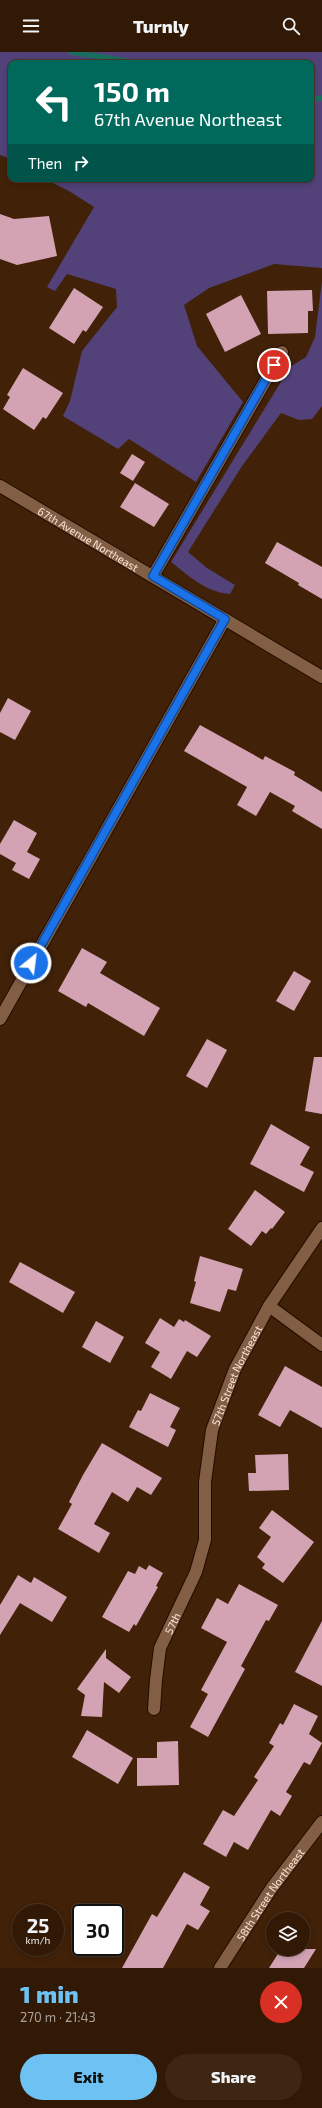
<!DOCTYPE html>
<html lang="en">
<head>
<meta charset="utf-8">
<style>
	body { margin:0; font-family:"Exo 2",sans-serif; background:#3d2614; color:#f1f3f6; height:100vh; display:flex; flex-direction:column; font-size:15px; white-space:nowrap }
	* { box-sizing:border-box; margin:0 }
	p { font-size:13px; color:#a8a09b }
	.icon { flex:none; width:22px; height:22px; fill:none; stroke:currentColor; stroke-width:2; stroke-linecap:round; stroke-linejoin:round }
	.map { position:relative; height:1916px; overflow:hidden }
	.side { display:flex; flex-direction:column; background:#311906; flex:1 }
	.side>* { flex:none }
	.top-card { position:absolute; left:8px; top:8px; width:306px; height:122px; border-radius:8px; box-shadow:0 2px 6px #0003,0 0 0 1px #4c3828; background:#00695c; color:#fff; overflow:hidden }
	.controls { position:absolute; left:266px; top:1860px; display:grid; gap:8px }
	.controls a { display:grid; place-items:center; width:44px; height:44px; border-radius:50%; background:#311906; box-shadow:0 2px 6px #0003,0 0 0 1px #4c3828; font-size:20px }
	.speed { position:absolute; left:12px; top:1852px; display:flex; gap:8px; font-size:20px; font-weight:700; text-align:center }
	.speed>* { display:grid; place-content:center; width:52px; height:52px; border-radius:50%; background:#311906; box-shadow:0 2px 6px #0003,0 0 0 1px #4c3828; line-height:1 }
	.speed small { font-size:10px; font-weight:400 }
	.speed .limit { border:2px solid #111; border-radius:6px; background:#fff; color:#111 }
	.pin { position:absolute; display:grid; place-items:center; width:34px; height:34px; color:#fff; margin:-17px; border:2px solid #fff; border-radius:50%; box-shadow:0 1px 4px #0007 }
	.me { position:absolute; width:44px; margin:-22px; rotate:29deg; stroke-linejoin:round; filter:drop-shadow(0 0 3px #0008) }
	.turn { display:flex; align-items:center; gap:14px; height:84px; padding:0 20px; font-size:18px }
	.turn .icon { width:52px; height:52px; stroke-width:2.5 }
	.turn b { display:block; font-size:28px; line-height:34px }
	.then { display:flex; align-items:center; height:38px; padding:0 20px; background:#0003; gap:8px; font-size:15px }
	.round { display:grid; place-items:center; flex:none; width:42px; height:42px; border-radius:21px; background:#3d2614 }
	.summary { display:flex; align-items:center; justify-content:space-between; height:68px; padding:0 20px }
	h1 { font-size:24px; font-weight:800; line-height:30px; color:#6dc2f3 }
	.action { display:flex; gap:8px; margin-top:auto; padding:8px 20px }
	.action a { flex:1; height:46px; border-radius:24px; background:#6dc2f3; color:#111; font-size:16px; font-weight:800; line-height:46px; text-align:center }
	.action a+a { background:#3d2614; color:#f1f3f6 }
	header { display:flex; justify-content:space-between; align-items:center; height:52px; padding:0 20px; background:#311906; font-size:18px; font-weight:800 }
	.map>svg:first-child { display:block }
</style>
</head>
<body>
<header><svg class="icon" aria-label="menu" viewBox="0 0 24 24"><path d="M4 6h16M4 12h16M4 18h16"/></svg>Turnly<svg class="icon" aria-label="search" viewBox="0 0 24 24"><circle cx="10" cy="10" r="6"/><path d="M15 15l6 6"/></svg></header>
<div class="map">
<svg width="322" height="1916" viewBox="0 0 322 1916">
	<rect width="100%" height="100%" fill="#412108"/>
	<g fill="#524279">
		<polygon points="0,0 322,0 322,216 274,212 209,236 184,253 197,294 243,350 196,430 129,387 118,397 63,364 70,349 82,299 117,255 116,237 67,222 55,239 47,235 94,155 69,139 45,127 311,127 311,11 11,11 11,107 0,103"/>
		<path d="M322,229V354L312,367L299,368L281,361L242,414L188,500L207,516L235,533L230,542C206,540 190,525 171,510L290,315L306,305L315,285Z"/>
	</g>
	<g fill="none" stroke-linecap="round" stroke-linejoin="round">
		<g stroke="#1a6e5d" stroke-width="5.5">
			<polyline points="71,0 139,11"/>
			<polyline points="311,47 322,46"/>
		</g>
	</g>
	<g fill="#d3a3b4">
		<polygon points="0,162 14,167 49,164 57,204 17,213 0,207"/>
		<polygon points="74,236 103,255 86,280 83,278 74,292 49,276"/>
		<polygon points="312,238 313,259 308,259 308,281 268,282 267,239"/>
		<polygon points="241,243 261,282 225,300 206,262"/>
		<polygon points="23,316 63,341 46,367 43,365 34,378 3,357 10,345 7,343"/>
		<polygon points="132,402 145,410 133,429 120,421"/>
		<polygon points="135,431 169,452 154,475 120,455"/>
		<polygon points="277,490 322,515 322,547 298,533 299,531 265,511"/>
		<polygon points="8,646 31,659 15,688 0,680 0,661"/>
		<polygon points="200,673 263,708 265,704 295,720 294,723 322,740 322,777 292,759 295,754 270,740 256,764 237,753 247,735 184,699"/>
		<polygon points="14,768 37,781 27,800 40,807 29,827 12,818 16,811 0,802 0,792"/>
		<polygon points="82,896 107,910 100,921 160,956 144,984 88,951 86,955 58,939"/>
		<polygon points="294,919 311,929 294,959 276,949"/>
		<polygon points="207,987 227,998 207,1036 186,1024"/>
		<polygon points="314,1005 322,1005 322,1062 305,1059"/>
		<polygon points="271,1072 310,1095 300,1113 314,1120 304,1140 250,1112"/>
		<polygon points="255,1138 285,1160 272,1177 271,1176 266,1182 262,1179 251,1194 228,1177"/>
		<polygon points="200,1204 243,1217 236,1239 228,1237 220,1260 190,1251 196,1230 194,1229"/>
		<polygon points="20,1210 75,1240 63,1261 9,1230"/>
		<polygon points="160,1266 174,1275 179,1267 184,1270 185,1268 211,1284 197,1305 187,1299 171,1327 151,1315 160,1300 145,1291"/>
		<polygon points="96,1269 124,1285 110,1311 82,1295"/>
		<polygon points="285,1314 322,1335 322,1376 290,1358 280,1375 258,1363"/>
		<polygon points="150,1341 180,1356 170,1375 176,1378 168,1395 129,1375 138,1358 141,1359"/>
		<polygon points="102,1391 162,1426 151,1443 137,1435 128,1450 112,1440 94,1472 110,1481 99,1501 58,1477 72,1452 69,1450 83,1423"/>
		<polygon points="288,1402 289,1438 249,1439 248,1421 256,1421 255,1403"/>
		<polygon points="272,1458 314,1490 283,1531 262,1516 265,1512 257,1505 271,1485 259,1476"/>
		<polygon points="149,1513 163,1521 156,1534 158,1535 136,1574 134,1572 129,1580 102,1565 128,1519 135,1522 139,1514 146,1518"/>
		<polygon points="18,1523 31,1531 34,1525 67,1545 52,1570 20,1551 0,1583 0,1553"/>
		<polygon points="239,1532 278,1553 269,1569 266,1568 241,1614 245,1617 208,1685 190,1675 208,1642 201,1638 227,1590 201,1576 217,1546 228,1552"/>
		<polygon points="322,1569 322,1634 295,1620"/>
		<polygon points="106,1597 106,1606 131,1625 119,1641 104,1630 102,1665 81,1664 85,1643 77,1637"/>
		<polygon points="294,1652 318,1664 309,1682 322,1691 310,1713 304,1710 286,1740 292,1744 280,1764 271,1758 248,1798 234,1790 226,1805 203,1792 223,1758 234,1764 258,1728 254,1725 274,1694 269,1691 280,1671 283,1673"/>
		<polygon points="87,1678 133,1706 118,1732 72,1705"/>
		<polygon points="178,1689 179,1733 137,1734 137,1706 157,1706 157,1690"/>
		<polygon points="184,1820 210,1835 200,1853 210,1859 198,1878 187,1872 163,1916 122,1916 152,1862 157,1865"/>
		<polygon points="281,1897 316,1897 304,1916 269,1916"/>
	</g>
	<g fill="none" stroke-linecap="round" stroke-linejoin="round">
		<defs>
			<g id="street">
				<polyline points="153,524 282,300"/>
				<polyline points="0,967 225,567"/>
				<polyline points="269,1254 322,1293"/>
				<path id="s1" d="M154,1657L156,1628L160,1596L196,1520L205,1488V1430L212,1378L235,1317L269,1254L322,1176"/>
				<path id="s2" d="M220,1916L271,1837L322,1770"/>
			</g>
			<g id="secondary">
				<path id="s3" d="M0,434L322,625"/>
			</g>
		</defs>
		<use href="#street" stroke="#230c00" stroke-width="14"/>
		<use href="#secondary" stroke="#230c00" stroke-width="14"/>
		<use href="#street" stroke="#825e45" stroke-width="12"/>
		<use href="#secondary" stroke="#825e45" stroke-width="12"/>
	</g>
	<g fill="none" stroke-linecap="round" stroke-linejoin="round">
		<defs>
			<polyline id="route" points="31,911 225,567 153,524 274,313"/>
		</defs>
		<use href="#route" stroke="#114b97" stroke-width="10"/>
		<use href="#route" stroke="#1a73e8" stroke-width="7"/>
	</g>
	<g text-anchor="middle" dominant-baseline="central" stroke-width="4" stroke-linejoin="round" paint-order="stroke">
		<g font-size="11" fill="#fbe6d8" stroke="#412108">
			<text stroke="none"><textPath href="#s3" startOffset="103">67th Avenue Northeast</textPath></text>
			<text stroke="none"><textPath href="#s1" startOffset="349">57th Street Northeast</textPath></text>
			<text stroke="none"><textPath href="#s1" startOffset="89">57th</textPath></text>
			<text stroke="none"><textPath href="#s2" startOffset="89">58th Street Northeast</textPath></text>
		</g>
	</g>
</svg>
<div class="controls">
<a><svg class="icon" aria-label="layers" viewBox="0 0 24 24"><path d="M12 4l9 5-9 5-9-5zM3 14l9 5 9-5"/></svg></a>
</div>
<div class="speed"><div>25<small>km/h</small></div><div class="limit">30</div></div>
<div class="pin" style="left:274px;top:313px;background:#d93025"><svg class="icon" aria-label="arrive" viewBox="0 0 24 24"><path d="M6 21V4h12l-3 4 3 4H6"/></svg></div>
<svg class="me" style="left:31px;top:911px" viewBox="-20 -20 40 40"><circle r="17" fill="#1a73e8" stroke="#fff" stroke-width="3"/><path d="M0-11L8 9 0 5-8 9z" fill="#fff"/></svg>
<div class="top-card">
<div class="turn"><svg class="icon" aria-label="left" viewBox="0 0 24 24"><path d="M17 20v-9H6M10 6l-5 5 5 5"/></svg><div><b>150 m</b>67th Avenue Northeast</div></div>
<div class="then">Then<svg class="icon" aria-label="right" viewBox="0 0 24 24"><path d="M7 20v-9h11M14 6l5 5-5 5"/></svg></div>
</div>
</div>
<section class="side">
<div class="summary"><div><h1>1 min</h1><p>270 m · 21:43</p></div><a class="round" style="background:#d93025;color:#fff"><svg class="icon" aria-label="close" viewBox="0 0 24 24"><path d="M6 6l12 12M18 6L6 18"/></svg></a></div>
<div class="action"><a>Exit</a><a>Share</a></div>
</section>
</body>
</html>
